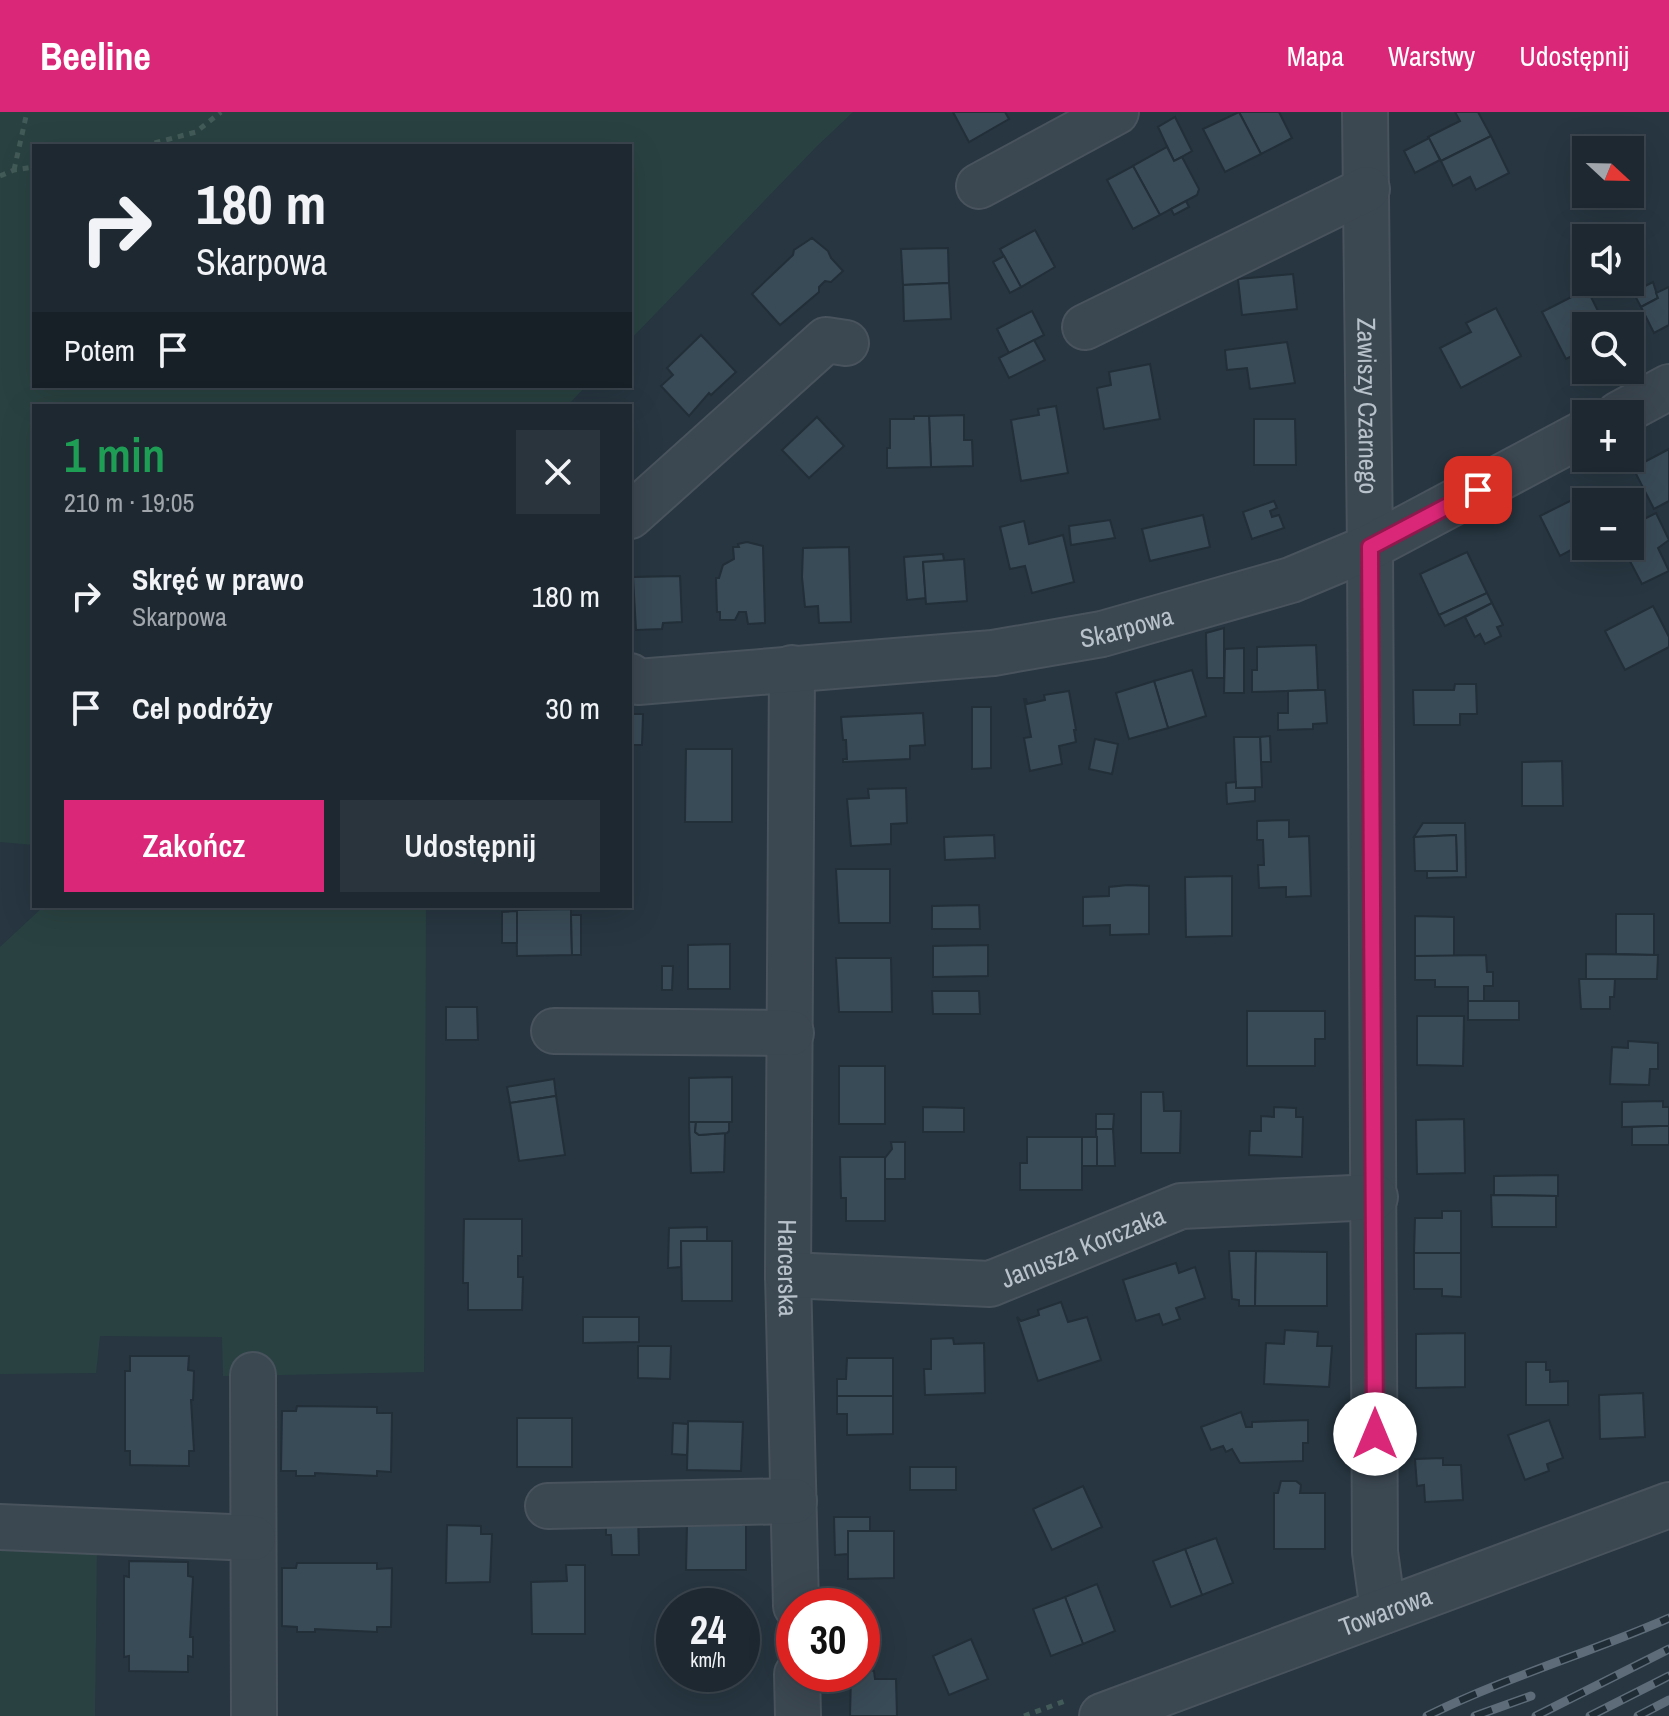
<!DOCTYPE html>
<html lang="pl">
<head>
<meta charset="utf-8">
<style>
	body { margin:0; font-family:"Archivo Narrow",sans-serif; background:#2a343d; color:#f1f3f6; height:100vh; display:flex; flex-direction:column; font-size:30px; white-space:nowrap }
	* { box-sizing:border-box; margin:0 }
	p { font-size:26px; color:#a0a6ab }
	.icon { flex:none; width:44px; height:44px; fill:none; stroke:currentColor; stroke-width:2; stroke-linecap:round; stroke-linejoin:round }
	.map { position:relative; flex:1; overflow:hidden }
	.details { position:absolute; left:32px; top:292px; width:600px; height:504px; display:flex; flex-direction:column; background:#1d2831; border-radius:0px; box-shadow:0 8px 32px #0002,0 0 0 2px #3b444d }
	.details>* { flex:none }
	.banner { position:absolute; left:32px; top:32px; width:600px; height:244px; border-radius:0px; box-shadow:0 8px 32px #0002,0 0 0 2px #3b444d; background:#1d2831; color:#f1f3f6; overflow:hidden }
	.needle { width:52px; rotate:112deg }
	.tools { position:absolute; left:1572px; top:24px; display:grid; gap:16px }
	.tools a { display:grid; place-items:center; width:72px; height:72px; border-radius:0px; background:#1d2831; box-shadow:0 8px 32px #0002,0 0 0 2px #3b444d; font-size:40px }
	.speed { position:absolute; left:656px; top:1476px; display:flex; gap:16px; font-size:40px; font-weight:700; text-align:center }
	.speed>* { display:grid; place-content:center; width:104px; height:104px; border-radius:50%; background:#1d2831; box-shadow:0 8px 32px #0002,0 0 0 2px #3b444d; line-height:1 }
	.speed small { font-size:20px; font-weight:400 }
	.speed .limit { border:12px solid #d22; background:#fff; color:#111 }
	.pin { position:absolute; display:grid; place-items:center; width:68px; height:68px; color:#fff; margin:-34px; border-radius:16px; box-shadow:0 4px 12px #0006 }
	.me { position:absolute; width:88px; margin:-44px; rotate:0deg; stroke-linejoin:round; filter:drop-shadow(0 0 6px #0008) }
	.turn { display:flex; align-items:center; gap:28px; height:168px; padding:0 32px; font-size:36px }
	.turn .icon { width:104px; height:104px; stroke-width:2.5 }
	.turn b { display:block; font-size:56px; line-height:68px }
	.then { display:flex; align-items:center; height:76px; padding:0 32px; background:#0003; gap:16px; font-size:30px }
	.round { display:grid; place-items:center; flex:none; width:84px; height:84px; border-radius:0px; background:#2a343d }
	.head { display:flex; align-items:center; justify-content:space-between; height:136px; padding:0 32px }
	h1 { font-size:48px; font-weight:600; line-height:60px; color:#1e9e55 }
	.cta { display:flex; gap:16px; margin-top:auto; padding:16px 32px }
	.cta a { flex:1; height:92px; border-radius:0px; background:#db2777; color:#fff; font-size:32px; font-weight:600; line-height:92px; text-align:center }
	.cta a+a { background:#2a343d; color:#f1f3f6 }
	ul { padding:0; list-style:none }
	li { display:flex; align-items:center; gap:24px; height:112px; padding:0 32px }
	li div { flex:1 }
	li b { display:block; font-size:30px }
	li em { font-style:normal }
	header { display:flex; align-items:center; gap:48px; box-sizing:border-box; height:112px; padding:0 40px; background:#db2777; color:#fff }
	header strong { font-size:38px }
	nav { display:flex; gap:44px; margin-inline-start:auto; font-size:28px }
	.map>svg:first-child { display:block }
</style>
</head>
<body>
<header>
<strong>Beeline</strong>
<nav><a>Mapa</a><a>Warstwy</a><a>Udostępnij</a></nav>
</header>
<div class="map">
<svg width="1669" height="1604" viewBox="0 0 1669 1604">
	<rect width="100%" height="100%" fill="#273641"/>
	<g fill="#294241">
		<polygon points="0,0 853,0 816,35 630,228 630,34 34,34 34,274 586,274 567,294 34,294 34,733 0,730"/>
		<polygon points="44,794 426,794 424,1260 223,1264 222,1225 100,1224 96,1261 0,1262 0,835"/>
		<polygon points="0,1431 97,1431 95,1604 0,1604"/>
	</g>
	<g fill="#394b57" stroke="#222e38" stroke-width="2">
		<polygon points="953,0 1005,0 1009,7 969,30"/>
		<polygon points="1239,0 1279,0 1292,26 1261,42"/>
		<polygon points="1239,0 1261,42 1225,60 1203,17"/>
		<polygon points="1455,0 1478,0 1491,24 1441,49 1428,25 1460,9"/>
		<polygon points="1175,5 1192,39 1174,49 1158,15"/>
		<polygon points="1491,24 1509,61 1476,78 1470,65 1453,74 1441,49"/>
		<polygon points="1429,26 1440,48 1415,61 1404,39"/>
		<polygon points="1167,35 1174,49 1182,45 1199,77 1197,83 1160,103 1133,54"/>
		<polygon points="1586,48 1586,81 1572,55"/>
		<polygon points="1133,54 1160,103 1133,117 1107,68"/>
		<polygon points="1586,82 1608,82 1591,91"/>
		<polygon points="1186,89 1189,95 1174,103 1171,97"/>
		<polygon points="1035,118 1055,155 1021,175 1000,137"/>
		<polygon points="812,126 828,139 831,146 843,159 831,170 825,169 819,175 819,180 780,213 752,182 793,143 794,138"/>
		<polygon points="948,136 949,171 903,173 901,137"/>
		<polygon points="1004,144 1021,175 1010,181 993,150"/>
		<polygon points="1293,162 1297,197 1242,203 1238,167"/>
		<polygon points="1653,170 1658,186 1641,195 1633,180"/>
		<polygon points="949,171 951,207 904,209 903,173"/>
		<polygon points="1669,175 1669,213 1654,221 1641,195 1658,186 1656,181"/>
		<polygon points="1587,177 1603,209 1593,214 1586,214 1586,237 1566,247 1542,200"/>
		<polygon points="1496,196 1521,244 1461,276 1440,236 1471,220 1466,211"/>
		<polygon points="1032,199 1044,223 1009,241 997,217"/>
		<polygon points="701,223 736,260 711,283 709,281 689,304 661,274 673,263 667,256"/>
		<polygon points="1034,228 1045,248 1009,266 999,246"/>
		<polygon points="1287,230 1295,271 1250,277 1247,256 1227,258 1225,238"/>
		<polygon points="1150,252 1160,307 1104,317 1097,276 1111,273 1109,260"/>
		<polygon points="1056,294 1068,361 1021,369 1011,308 1039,303 1038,297"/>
		<polygon points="964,303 964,328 972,328 973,354 931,355 929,304"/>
		<polygon points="914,304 929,304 931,355 887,356 887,336 890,336 890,307 914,307"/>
		<polygon points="817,305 844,334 809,366 782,338"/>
		<polygon points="1254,307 1295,307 1296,353 1254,353"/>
		<polygon points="1669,337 1669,389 1654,397 1633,356"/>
		<polygon points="1586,381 1590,390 1586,390 1586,430 1560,444 1540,404"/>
		<polygon points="1274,389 1277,396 1270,399 1272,405 1279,403 1284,416 1252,427 1243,400"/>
		<polygon points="1656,401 1669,428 1658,436 1669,459 1642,472 1622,434 1630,434 1630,421 1633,420 1630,414"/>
		<polygon points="1203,403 1210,435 1150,449 1142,417"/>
		<polygon points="1110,408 1115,426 1071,433 1069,414"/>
		<polygon points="1024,409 1029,432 1063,423 1074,470 1032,481 1025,454 1010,457 1000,415"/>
		<polygon points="747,430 763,434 765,511 748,512 746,500 739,500 735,508 720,508 720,500 717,500 716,466 719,466 723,453 734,447 733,435 739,435 738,432"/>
		<polygon points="849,435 851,510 819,511 818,494 805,495 802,465 803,436"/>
		<polygon points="1467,440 1487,481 1439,503 1420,462"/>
		<polygon points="943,442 944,449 923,450 926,486 907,488 904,445"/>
		<polygon points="964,447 967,489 926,492 923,450"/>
		<polygon points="680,464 682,510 663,511 662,517 636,518 633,465"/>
		<polygon points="1487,481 1492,491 1445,514 1439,503"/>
		<polygon points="1492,491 1503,513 1497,515 1501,524 1485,532 1480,522 1475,525 1465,505"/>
		<polygon points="1653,494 1669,525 1669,535 1625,558 1605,519"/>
		<polygon points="1224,516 1224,566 1207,566 1206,521"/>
		<polygon points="1316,533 1318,578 1252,580 1252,558 1257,558 1257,535"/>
		<polygon points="1244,536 1244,581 1224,581 1225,537"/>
		<polygon points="1192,558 1206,604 1168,616 1154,569"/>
		<polygon points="1154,569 1168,616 1129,627 1116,581"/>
		<polygon points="1455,572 1476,572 1477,602 1460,602 1460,613 1414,613 1413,578 1454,578"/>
		<polygon points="1318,578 1325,578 1327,611 1313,612 1313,617 1278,618 1278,601 1288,601 1288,579"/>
		<polygon points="1069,579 1076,618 1074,618 1076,630 1059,634 1062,652 1030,659 1024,626 1031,625 1024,587 1026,587 1027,592 1045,588 1044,583"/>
		<polygon points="972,595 991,595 991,656 972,657"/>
		<polygon points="923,601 925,633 910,634 910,647 843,650 843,647 847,647 846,628 843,628 841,605"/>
		<polygon points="630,602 643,602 642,633 630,633"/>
		<polygon points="1270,624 1271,650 1261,650 1260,625"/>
		<polygon points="1234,625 1260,625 1262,675 1236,676"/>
		<polygon points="1095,627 1118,632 1112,662 1089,657"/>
		<polygon points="686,637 732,637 732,710 685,710"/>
		<polygon points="1562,649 1563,694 1522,694 1522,650"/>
		<polygon points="1236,670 1236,676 1255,676 1255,689 1227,692 1226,671"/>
		<polygon points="906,676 907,711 891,712 891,732 851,734 847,687 869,686 868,677"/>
		<polygon points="1289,708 1289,725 1309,724 1311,784 1286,785 1286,775 1259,776 1258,753 1264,753 1263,728 1257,728 1257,709"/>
		<polygon points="1423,711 1465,711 1466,765 1427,766 1427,759 1457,759 1456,723 1414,725"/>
		<polygon points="994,723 995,746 945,748 944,725"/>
		<polygon points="1456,723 1457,759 1415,759 1414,725"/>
		<polygon points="836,757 890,757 890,811 839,811"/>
		<polygon points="1232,764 1232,824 1186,825 1185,765"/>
		<polygon points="1128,773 1149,774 1149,822 1110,823 1110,813 1083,814 1083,785 1109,784 1109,775"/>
		<polygon points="979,793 980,817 932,817 932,794"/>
		<polygon points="571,797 572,843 517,844 516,798"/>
		<polygon points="517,799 517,831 502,831 502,800"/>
		<polygon points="1616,802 1654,802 1654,843 1616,842"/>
		<polygon points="571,803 581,803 581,843 572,843"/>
		<polygon points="1415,804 1454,805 1454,844 1415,844"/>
		<polygon points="730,832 730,877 688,877 688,833"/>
		<polygon points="988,833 988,864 933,865 933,834"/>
		<polygon points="1586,842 1658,843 1657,867 1586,867"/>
		<polygon points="1486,843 1487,860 1493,860 1493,874 1484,874 1484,889 1468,889 1468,875 1435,875 1435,868 1415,868 1415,844"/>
		<polygon points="836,846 891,846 892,900 839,900"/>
		<polygon points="662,854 673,854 672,878 662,878"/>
		<polygon points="1579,867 1615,867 1614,885 1610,885 1610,897 1581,897"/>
		<polygon points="932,879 979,879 980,902 933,902"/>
		<rect x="1468" y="889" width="51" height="19"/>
		<polygon points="446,895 477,895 478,928 446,928"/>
		<polygon points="1247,899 1325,899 1325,927 1315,927 1315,954 1247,954"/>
		<polygon points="1417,904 1464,904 1463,954 1417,953"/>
		<polygon points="1628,929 1658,931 1658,957 1650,957 1649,973 1610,972 1612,935 1628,936"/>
		<rect x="839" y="954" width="46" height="58"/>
		<polygon points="732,965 732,1010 689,1010 689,966"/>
		<polygon points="554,967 556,984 510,991 507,975"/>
		<polygon points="1141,980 1163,980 1164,999 1181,999 1180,1041 1141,1041"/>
		<polygon points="556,984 565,1043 519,1049 510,991"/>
		<polygon points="1663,989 1663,995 1669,995 1669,1014 1622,1015 1622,990"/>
		<polygon points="923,995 964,996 964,1020 923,1020"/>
		<polygon points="1274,995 1296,996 1296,1005 1303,1005 1302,1045 1249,1043 1250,1019 1261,1019 1261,1004 1274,1005"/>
		<polygon points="1096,1002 1114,1002 1113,1017 1096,1017"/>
		<polygon points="1464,1007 1465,1061 1417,1062 1416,1008"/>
		<polygon points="689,1010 696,1010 695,1020 699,1023 725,1021 724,1060 691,1061"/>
		<polygon points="696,1010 729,1010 729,1019 727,1021 699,1023 695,1020"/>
		<polygon points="1661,1014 1669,1014 1669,1033 1632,1033 1632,1015"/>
		<polygon points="1096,1017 1113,1017 1115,1054 1097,1054"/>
		<polygon points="1027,1025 1082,1025 1082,1078 1020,1078 1020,1051 1027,1051"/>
		<rect x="1082" y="1025" width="15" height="29"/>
		<polygon points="891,1030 905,1030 905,1067 885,1067 885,1046 892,1037"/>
		<polygon points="840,1045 885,1045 885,1109 846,1109 846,1086 841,1086"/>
		<polygon points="1558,1063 1558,1084 1494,1083 1494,1064"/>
		<polygon points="1491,1083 1556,1084 1556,1115 1492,1115"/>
		<polygon points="1442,1099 1461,1099 1461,1141 1414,1141 1415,1106 1442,1106"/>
		<polygon points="464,1107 522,1107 522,1144 518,1144 518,1165 523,1165 522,1198 468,1198 468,1171 463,1171"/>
		<polygon points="707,1115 707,1129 681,1129 681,1155 668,1156 669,1116"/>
		<polygon points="681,1129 732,1129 732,1189 682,1189"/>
		<polygon points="1229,1139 1256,1139 1255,1194 1239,1194 1239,1188 1232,1187"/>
		<polygon points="1256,1139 1327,1140 1327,1194 1255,1194"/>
		<polygon points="1414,1141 1461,1141 1461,1185 1442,1184 1442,1177 1414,1177"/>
		<polygon points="1176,1151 1179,1161 1195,1155 1205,1186 1176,1196 1180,1207 1163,1213 1159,1202 1136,1209 1123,1168"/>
		<polygon points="1061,1190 1068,1210 1087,1205 1101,1248 1038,1269 1017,1205 1021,1209 1039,1203 1038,1198"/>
		<polygon points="583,1205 639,1205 639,1230 583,1231"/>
		<polygon points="1285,1218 1318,1220 1317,1234 1332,1234 1329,1275 1264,1272 1266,1231 1284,1232"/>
		<polygon points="1465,1221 1465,1275 1416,1276 1416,1222"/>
		<polygon points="953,1226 954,1232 984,1231 985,1281 925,1283 924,1257 931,1257 931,1227"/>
		<polygon points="638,1234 671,1234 670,1267 638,1266"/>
		<polygon points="130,1244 189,1244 188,1258 194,1259 193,1288 191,1288 194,1339 189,1339 189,1354 130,1353 130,1339 125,1339 125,1259 130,1259"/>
		<polygon points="847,1246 893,1246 893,1284 837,1284 837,1267 846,1267"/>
		<polygon points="1526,1250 1546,1250 1546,1258 1550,1258 1550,1270 1568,1269 1568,1293 1526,1293"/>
		<polygon points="1643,1281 1645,1325 1600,1327 1599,1283"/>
		<polygon points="837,1284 893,1284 893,1322 847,1323 847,1302 837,1302"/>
		<polygon points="297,1294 377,1295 377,1301 392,1301 391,1360 377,1359 377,1364 315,1361 315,1364 296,1364 296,1359 281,1359 282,1299 296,1299"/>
		<polygon points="1241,1300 1246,1315 1252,1315 1252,1310 1308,1308 1308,1331 1303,1331 1303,1349 1240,1351 1232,1337 1226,1340 1223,1334 1211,1338 1201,1315"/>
		<rect x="517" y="1306" width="55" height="49"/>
		<polygon points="1549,1308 1563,1346 1547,1352 1549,1359 1525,1368 1508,1323"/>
		<polygon points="688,1309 743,1310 741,1359 687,1358"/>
		<polygon points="673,1311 688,1312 687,1343 672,1342"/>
		<polygon points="1443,1346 1443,1353 1461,1353 1463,1388 1425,1390 1424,1373 1417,1374 1415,1347"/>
		<rect x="910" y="1355" width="46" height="23"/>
		<polygon points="1281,1369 1296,1369 1301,1373 1300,1381 1325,1381 1325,1437 1274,1437 1274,1381 1278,1381"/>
		<polygon points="1083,1374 1102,1415 1052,1438 1033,1397"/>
		<polygon points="638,1402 639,1443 612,1443 611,1423 606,1423 606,1403"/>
		<polygon points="834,1405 870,1405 870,1419 848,1419 848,1442 835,1443"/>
		<polygon points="447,1413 481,1414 481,1422 492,1422 490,1470 446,1471"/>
		<polygon points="687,1413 746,1413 746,1458 686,1458"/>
		<polygon points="848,1419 894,1419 894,1466 848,1467"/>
		<polygon points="1216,1426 1233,1471 1202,1483 1185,1437"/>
		<polygon points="1185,1437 1202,1483 1171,1495 1153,1449"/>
		<polygon points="129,1449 188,1450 188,1464 193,1465 190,1525 193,1525 193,1545 188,1544 188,1560 129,1559 129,1544 124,1545 124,1464 129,1465"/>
		<polygon points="297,1451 377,1451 377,1457 392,1456 391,1515 377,1515 377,1520 315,1517 315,1520 297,1520 297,1515 282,1514 282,1456 296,1456"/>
		<polygon points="566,1453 585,1453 585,1522 532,1522 531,1470 567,1469"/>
		<polygon points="1097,1472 1115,1519 1083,1532 1065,1485"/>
		<polygon points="1065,1485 1083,1532 1051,1544 1033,1497"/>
		<polygon points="971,1527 988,1567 949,1583 933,1544"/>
		<polygon points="862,1556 874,1559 875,1567 896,1567 897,1604 850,1604 851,1562 862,1562"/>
	</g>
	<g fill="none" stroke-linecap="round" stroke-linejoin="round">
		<defs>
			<g id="minor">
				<path id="s1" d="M1365,0L1370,435L1375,1440L1383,1499"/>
				<polyline points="979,74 1116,0"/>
				<polyline points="1085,215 1367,77"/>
				<polyline points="1619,302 1669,275"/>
				<polyline points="630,404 826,228 846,231"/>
				<path id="s2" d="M792,556L788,1163L796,1494"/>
				<path id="s3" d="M630,564L638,570L993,541L1102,522L1291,468L1370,435L1586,320"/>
				<polyline points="554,919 791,921"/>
				<path id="s4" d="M788,1163L990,1172L1181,1094L1375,1085"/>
				<polyline points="253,1263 254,1604"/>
				<polyline points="548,1394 794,1389"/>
				<polyline points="0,1415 253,1426"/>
				<polyline points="797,1562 798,1604"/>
				<path id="s5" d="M1102,1604L1669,1393"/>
			</g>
		</defs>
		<use href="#minor" stroke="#48535d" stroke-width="48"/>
		<g stroke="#425a58" stroke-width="5" stroke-dasharray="6 6" stroke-linecap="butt">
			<polyline points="143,34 196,20 221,0"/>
			<polyline points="14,58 27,0"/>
			<polyline points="0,64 14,58 34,55"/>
			<polyline points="1024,1604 1068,1588"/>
		</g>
		<use href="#minor" stroke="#3b4751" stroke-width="44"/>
		<defs>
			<g id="rail">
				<path d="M1427,1604C1506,1565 1589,1541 1669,1506"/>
				<polyline points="1475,1604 1531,1584"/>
				<polyline points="1536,1604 1669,1537"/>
				<polyline points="1590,1604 1669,1564"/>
				<polyline points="1638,1604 1669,1588"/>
			</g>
		</defs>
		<use href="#rail" stroke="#5d6c78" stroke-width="9"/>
		<use href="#rail" stroke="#1f2c36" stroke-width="6" stroke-dasharray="18" stroke-linecap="butt"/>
	</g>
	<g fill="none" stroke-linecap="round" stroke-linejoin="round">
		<defs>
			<polyline id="route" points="1375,1322 1370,435 1478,378"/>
		</defs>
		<use href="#route" stroke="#8e194d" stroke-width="20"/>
		<use href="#route" stroke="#db2777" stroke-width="14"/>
	</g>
	<g text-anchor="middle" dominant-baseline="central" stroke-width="8" stroke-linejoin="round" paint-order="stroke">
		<g font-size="26" fill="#b8c2cb" stroke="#1f2c36">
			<text stroke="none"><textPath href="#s1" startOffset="294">Zawiszy Czarnego</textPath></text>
			<text stroke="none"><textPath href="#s3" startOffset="502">Skarpowa</textPath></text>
			<text stroke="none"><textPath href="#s4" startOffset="302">Janusza Korczaka</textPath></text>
			<text stroke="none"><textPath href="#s2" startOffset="600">Harcerska</textPath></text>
			<text stroke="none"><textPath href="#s5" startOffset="302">Towarowa</textPath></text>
		</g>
	</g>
</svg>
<div class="tools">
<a><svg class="needle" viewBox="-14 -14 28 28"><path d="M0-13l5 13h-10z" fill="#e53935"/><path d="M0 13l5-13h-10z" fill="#a0a6ab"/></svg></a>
<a><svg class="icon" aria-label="sound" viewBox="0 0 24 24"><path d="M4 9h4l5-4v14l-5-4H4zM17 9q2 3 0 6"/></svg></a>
<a><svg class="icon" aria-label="search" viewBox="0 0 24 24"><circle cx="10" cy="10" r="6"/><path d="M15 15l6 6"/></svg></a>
<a>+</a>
<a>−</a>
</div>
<div class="speed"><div>24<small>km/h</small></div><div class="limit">30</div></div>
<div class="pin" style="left:1478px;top:378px;background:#d93025"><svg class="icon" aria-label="arrive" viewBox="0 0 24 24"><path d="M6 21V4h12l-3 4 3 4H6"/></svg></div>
<svg class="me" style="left:1375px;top:1322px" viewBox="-20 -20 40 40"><circle r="19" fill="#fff"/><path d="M0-13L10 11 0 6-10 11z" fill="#db2777"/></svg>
<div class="banner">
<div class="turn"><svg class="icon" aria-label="right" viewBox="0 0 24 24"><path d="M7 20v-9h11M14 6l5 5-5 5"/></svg><div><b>180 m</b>Skarpowa</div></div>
<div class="then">Potem<svg class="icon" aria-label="arrive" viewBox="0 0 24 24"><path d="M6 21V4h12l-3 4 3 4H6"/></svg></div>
</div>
<section class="details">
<div class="head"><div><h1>1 min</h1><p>210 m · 19:05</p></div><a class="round"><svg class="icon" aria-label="close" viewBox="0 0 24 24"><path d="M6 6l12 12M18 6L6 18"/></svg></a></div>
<ul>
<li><svg class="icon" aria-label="right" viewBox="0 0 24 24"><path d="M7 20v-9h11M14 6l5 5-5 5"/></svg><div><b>Skręć w prawo</b><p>Skarpowa</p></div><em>180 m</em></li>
<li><svg class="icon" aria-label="arrive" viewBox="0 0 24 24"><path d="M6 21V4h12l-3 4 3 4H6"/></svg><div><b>Cel podróży</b></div><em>30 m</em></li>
</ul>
<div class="cta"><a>Zakończ</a><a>Udostępnij</a></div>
</section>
</div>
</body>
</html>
